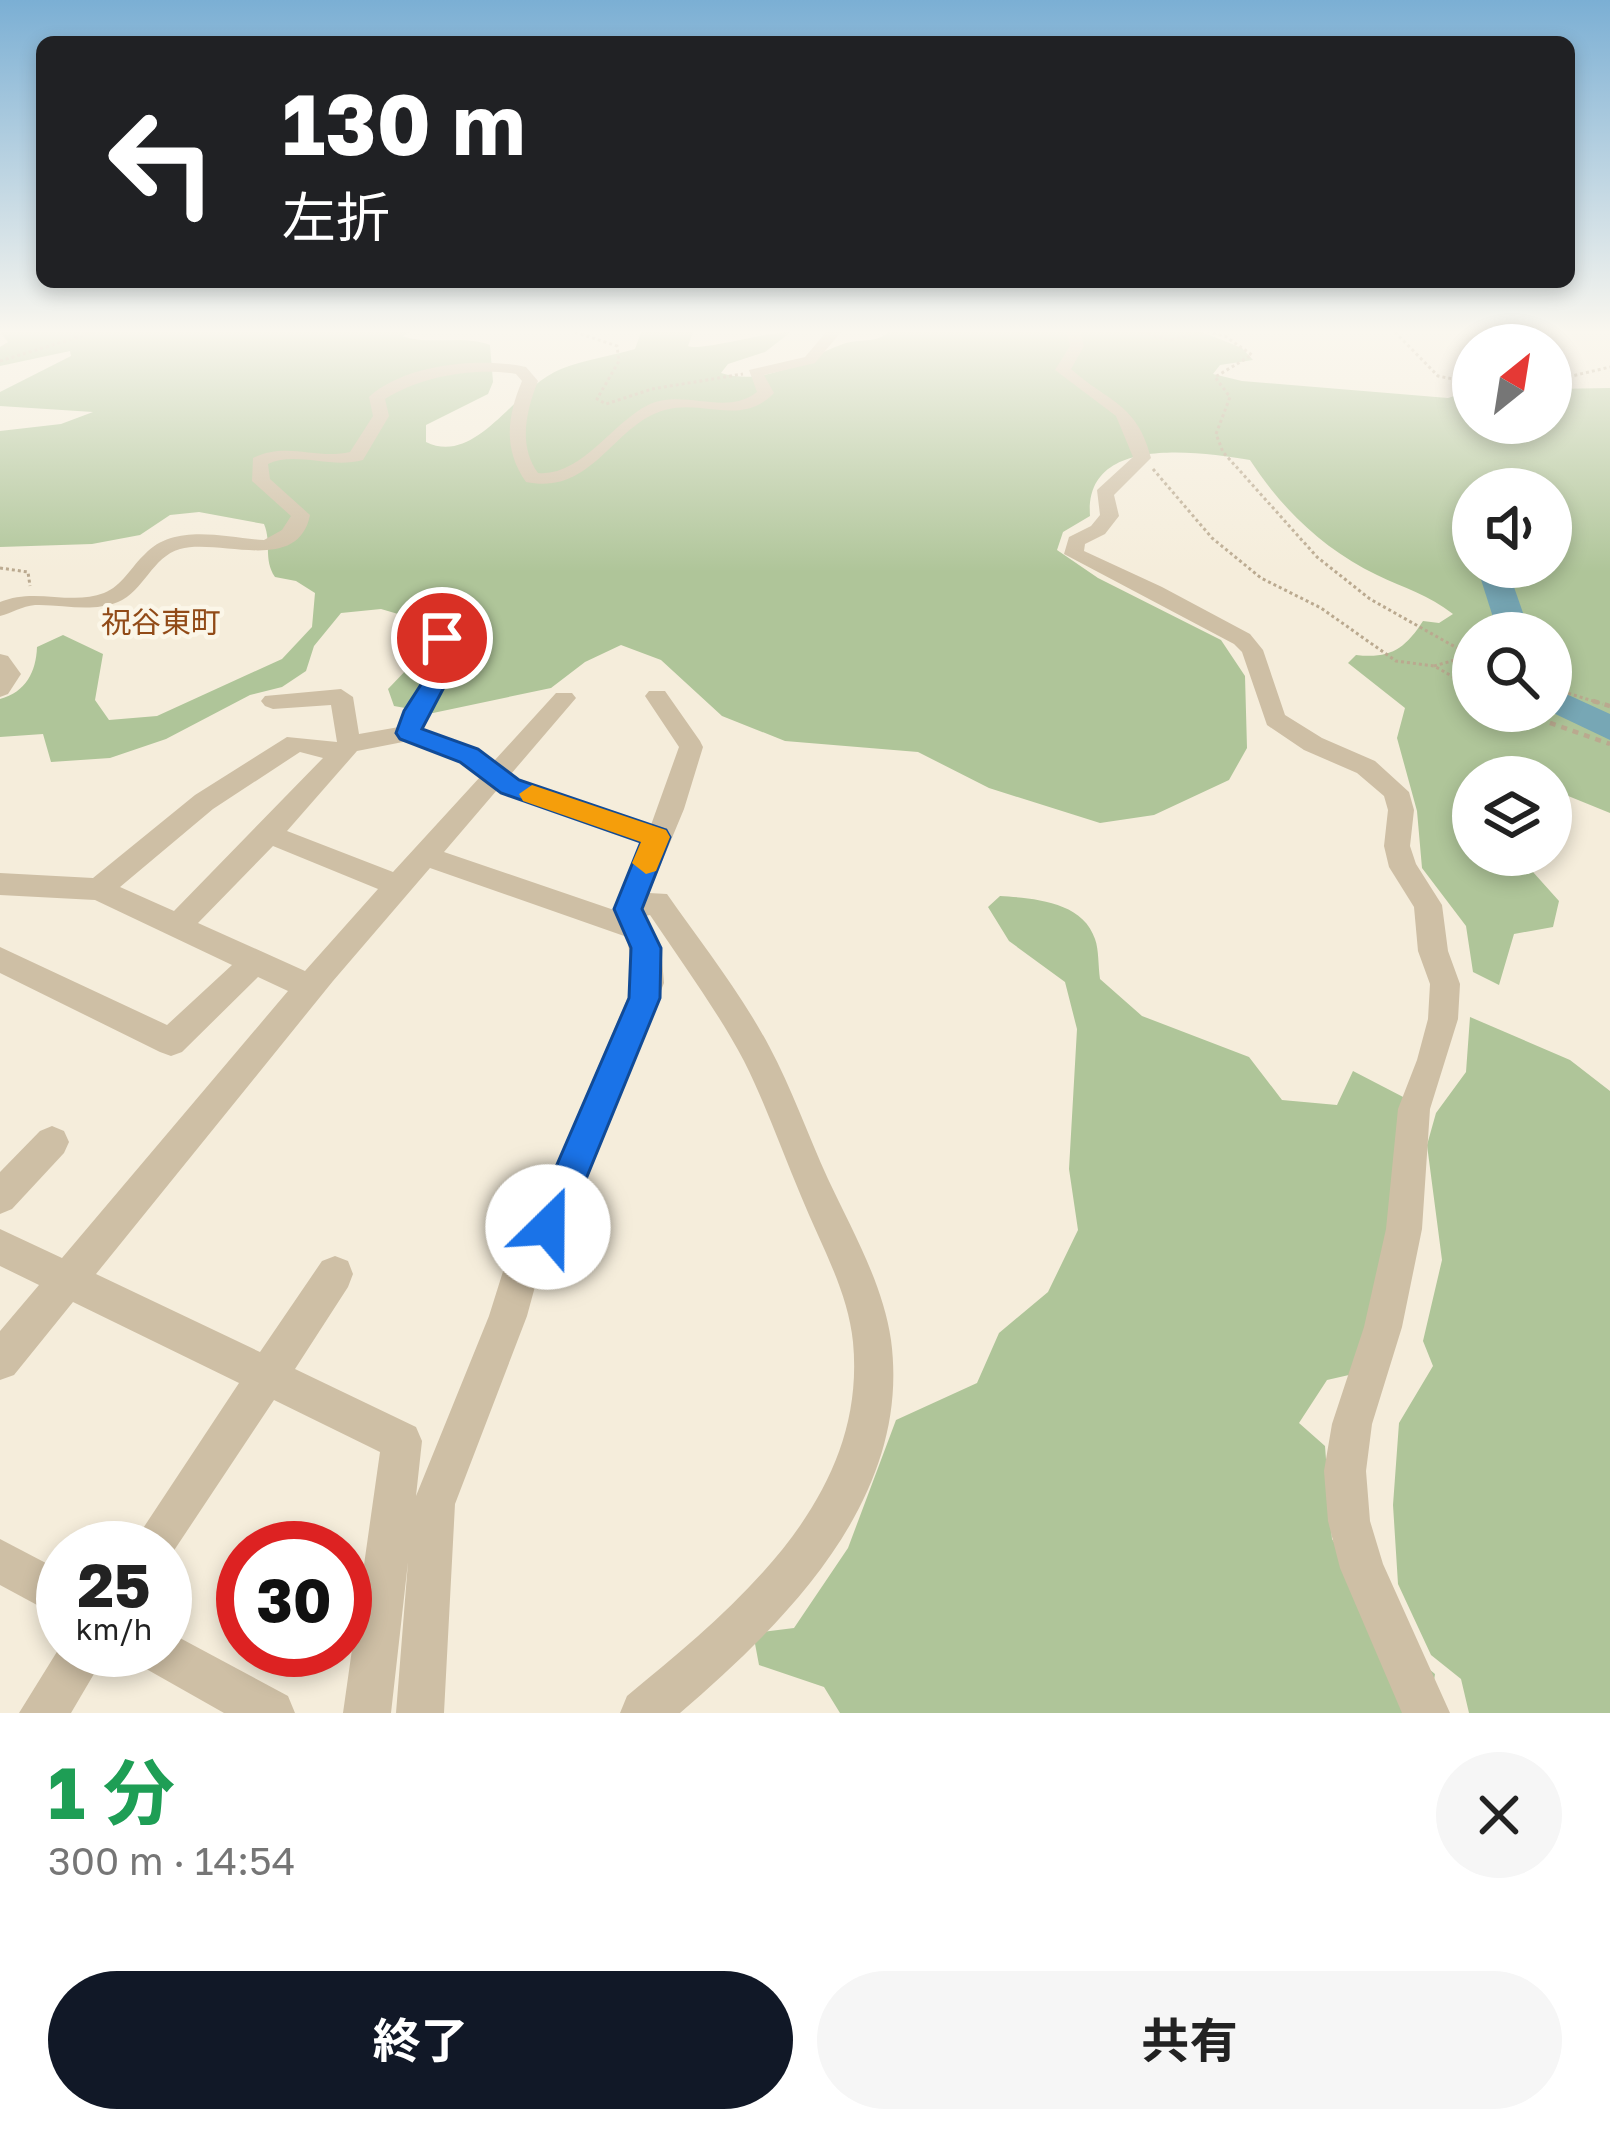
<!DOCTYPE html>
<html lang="ja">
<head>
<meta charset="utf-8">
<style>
	body { margin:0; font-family:"Golos Text","Noto Sans JP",sans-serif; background:#f6f6f6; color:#222; height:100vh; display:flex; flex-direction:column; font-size:45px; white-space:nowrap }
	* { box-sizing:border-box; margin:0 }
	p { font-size:39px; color:#767676 }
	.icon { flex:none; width:66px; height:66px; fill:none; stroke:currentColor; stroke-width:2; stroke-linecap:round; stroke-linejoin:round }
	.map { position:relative; height:1713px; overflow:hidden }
	.sheet { display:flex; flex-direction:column; background:#fff; flex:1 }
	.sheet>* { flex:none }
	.hud { position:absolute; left:36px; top:36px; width:1539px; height:252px; border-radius:18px; box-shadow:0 6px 18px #0003; background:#202124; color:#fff; overflow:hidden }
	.needle { width:78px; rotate:30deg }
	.buttons { position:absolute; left:1452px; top:324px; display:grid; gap:24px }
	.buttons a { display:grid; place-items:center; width:120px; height:120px; border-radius:50%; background:#fff; box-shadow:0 6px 18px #0003; font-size:60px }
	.speed { position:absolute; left:36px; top:1521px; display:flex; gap:24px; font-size:60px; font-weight:700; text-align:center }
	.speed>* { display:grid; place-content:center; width:156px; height:156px; border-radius:50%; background:#fff; box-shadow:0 6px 18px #0003; line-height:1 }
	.speed small { font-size:30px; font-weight:400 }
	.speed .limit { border:18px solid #d22; background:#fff; color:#111 }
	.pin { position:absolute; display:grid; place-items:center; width:102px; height:102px; color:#fff; margin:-51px; border:6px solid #fff; border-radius:50%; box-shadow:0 3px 12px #0007 }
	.me { position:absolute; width:132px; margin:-66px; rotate:23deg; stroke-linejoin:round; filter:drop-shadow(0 0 9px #0008) }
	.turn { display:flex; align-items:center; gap:42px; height:252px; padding:0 48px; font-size:54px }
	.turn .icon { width:156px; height:156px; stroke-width:2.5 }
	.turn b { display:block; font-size:84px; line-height:102px }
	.round { display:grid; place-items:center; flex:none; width:126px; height:126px; border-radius:63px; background:#f6f6f6 }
	.headline { display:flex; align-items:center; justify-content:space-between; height:204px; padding:0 48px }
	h1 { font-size:72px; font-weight:700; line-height:90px; color:#1e9e55 }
	.primary-button { display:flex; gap:24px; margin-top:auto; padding:24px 48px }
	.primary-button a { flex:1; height:138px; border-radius:72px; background:#111827; color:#fff; font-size:48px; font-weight:700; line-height:138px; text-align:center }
	.primary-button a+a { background:#f6f6f6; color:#222 }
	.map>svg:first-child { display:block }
</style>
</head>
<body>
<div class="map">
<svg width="1610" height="1713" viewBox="0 0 1610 1713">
	<rect width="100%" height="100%" fill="#f5eddb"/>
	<g fill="#afc599" fill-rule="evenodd">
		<path d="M0,332H411L402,336C430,346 461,334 490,345L493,382L488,394L426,425V442C477,467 515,387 561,369C584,360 611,356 635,349L641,332H693L688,346C698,352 766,332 791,332L765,352L728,364L721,373C767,387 802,359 843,344C860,338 875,344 889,332H1202L1242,348L1253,360L1220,365L1213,374L1242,381L1448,398L1473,390V423H1551V389L1610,388V813L1551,789V777H1473V855H1528L1533,872L1559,901L1553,927L1514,934L1499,985L1473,972L1466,926L1422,868L1417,811L1397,738L1405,708L1348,663L1356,655C1390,659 1405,649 1423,621L1439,623L1453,614C1429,595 1404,588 1377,575C1323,549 1282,509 1250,460C1199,452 1084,434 1090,516L1063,532L1057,550L1098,578L1221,640L1245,676L1247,748L1229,780L1154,815L1100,823L989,788L918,752L785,741L722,716L661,660L621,645L585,662L551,688L433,713L394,706L388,689L410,666L442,665L463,655V633L381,609L341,613L314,646L306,671L282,687L250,695L166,739L110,758L51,762L43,734L0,737V699C26,692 36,672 37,647L63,635L103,654L95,700L109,720L157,716L282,659L312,627L315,593L296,581L275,577C263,559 272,543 264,524L199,512L170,515L140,535L92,544L0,547V431L61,424L93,412L0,406V392L71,356L70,351L0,366V347L8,342ZM1473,489H1551V567H1473ZM1473,633H1551V711H1473Z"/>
		<path d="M1000,896C1032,898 1083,901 1095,939C1099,950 1098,966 1100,979L1142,1016L1249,1057L1282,1100L1337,1105L1353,1071L1407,1099L1384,1367L1327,1380L1299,1423L1325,1446L1332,1539L1400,1645L1435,1674L1429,1713H840L824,1687L759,1665L753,1633L794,1628L848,1548L896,1420L977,1383L999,1333L1048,1292L1078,1230L1069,1169L1077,1029L1065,982L1009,941L988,907Z"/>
		<polygon points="1470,1017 1570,1060 1610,1091 1610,1713 1469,1713 1461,1679 1431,1655 1398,1584 1393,1505 1399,1423 1433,1366 1423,1341 1442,1260 1427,1145 1436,1113 1466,1072"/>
	</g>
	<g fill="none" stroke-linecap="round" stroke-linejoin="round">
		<g fill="#77a7b5" fill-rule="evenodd">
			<polygon points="1477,567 1507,567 1530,633 1498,633"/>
			<polygon points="1551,687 1610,714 1610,740 1549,711"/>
		</g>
		<g stroke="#baa98f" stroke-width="3" stroke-dasharray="3 3" stroke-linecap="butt">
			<polyline points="575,332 617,346 619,361 597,399 606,404 652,389 743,374"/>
			<polyline points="1142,332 1169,340 1205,332"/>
			<polyline points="1207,332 1225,336 1252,355 1215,377 1230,397 1216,434 1223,452 1317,557 1370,599 1473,657"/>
			<polyline points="1395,332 1438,376 1473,383"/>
			<polyline points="0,361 95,332"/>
			<polyline points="1551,381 1610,367"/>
			<polyline points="1153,469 1212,538 1261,578 1321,608 1396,661 1434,666 1473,688"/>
			<polyline points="0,568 28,572 30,586"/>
			<polyline points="1434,666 1469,656"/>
			<polyline points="1551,688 1603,704"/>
		</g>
		<g stroke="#baa98f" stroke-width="4.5" stroke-dasharray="6 6" stroke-linecap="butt">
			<polyline points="1593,701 1610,706"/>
			<polyline points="1516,711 1610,744"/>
		</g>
		<g fill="#cebfa5" fill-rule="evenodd">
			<path d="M826,332H841L815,363L764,375L774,393C741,427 704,399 665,410C613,424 593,496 526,482C503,449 507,417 522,381L516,374C475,367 421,376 385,399L389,416L363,460C330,469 296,451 268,464L270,479L310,515C298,575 220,538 180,549C152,557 144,591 118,602C90,613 63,604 35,605C22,606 12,613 0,616V602C35,587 71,606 104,593C122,586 131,567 145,554C175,522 227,538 264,540L282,530L291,516L252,481L253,458C287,441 316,460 350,452L373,416L369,397C405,364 480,357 526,367L538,381C526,411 518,446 538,473C581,477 613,422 648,405C683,388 726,417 757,392L749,370L805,357Z"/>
			<path d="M1066,332H1080L1084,346L1071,369C1109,403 1137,403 1151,458L1114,495L1119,516L1105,534L1085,544L1084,551L1162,587L1250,634L1263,650L1285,715L1322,738L1375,761L1409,792L1414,810L1410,846L1416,864L1442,905L1448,951L1460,984L1458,1019L1430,1109L1422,1229L1402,1327L1372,1424L1366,1471L1370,1521L1383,1564L1450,1713H1402L1340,1568L1328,1521L1324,1471L1332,1424L1364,1327L1386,1229L1398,1109L1417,1060L1428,1019L1430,984L1418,951L1414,907L1389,867L1384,846L1388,810L1384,796L1357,773L1304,750L1267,725L1242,652L1234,644L1064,554L1069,537L1091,526L1100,515L1097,490L1133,457L1116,416L1055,370L1070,346Z"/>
			<path d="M432,627L459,645L449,661L452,672L428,711L422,729L478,749L494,761L556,693H572L576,698L511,774L519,781L651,825L679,747L645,696L649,691H665L700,741L703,747L684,809L649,893L667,894C702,944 740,992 769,1046C792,1089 808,1135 828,1179C852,1230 883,1284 891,1340C912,1497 788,1620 680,1713H620L627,1696C736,1606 868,1499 853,1342C848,1291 820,1243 801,1196C782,1151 766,1105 744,1061C717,1010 682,963 650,915L645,916L661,948L664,983L561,1240L540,1268L527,1316L455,1504L444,1713H396L408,1562L391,1713H343L380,1452L274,1400L165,1564V1548H130L239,1383L73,1302L14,1375L0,1380V1331L39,1285L0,1266V1229L62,1258L288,991L258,977L182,1052L171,1056L160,1052L0,973V947L167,1025L232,965L95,900L0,895V873L93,878L195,795L287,737L337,742L331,705L273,709L265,706L261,701L265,696L341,689L353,697L359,734L399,727L430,672L427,661L436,647L421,634ZM408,741L460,761L480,777L393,872L287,831L357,751ZM300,752L323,758L174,911L120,887L213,809ZM497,790L643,843L614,910L444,852ZM273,846L378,889L305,971L198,923ZM430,868L627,937L634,983L535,1214L511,1246L489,1316L416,1496L422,1441L416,1427L295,1369L348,1287L353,1274L348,1261L335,1256L322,1261L260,1352L96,1274L333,981Z"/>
			<polygon points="0,654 8,656 21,674 8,694 0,697"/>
			<polygon points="52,1126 64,1131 69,1142 64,1153 12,1209 0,1214 0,1172 40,1131"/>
			<polygon points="0,1539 63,1572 63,1619 0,1585"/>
			<polygon points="165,1630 288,1696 295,1713 224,1713 141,1666 134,1650 165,1650"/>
			<polygon points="63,1642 63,1650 108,1650 71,1713 19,1713"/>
		</g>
	</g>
	<linearGradient id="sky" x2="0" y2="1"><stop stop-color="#7bafd4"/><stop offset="0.58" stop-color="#faf7ef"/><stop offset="1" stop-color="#faf7ef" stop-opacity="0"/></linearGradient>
	<rect width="1610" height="572" fill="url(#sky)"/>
	<polygon fill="#1a73e8" stroke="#114b97" stroke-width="3" points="442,631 459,645 450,661 452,672 422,729 478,749 519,780 666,830 670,837 642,909 661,948 660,998 561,1240 548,1245 536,1240 530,1227 629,998 631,948 614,909 641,842 501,793 460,762 400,739 396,733 404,711 429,672 427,661 437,646 431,638"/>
	<polygon fill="#f59e0b" points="532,785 666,830 670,837 656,871 646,874 632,863 641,842 523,801 519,794"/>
	<g text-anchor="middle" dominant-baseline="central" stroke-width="9" stroke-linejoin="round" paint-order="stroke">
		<g font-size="30" fill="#914a17" stroke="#fbf6e8">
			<text x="161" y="622">祝谷東町</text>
		</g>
	</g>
</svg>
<div class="buttons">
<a><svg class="needle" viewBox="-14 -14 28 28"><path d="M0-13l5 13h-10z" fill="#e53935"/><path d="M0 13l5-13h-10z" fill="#767676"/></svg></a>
<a><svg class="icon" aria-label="sound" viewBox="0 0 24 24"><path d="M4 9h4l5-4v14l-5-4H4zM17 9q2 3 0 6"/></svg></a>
<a><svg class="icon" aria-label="search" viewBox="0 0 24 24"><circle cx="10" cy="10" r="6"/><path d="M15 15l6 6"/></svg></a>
<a><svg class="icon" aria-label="layers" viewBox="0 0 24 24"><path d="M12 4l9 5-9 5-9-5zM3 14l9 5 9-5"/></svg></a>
</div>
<div class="speed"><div>25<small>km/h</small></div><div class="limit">30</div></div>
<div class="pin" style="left:442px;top:638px;background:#d93025"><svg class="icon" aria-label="arrive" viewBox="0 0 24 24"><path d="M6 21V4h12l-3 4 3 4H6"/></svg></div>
<svg class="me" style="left:548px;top:1227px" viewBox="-20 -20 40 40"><circle r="19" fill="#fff"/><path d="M0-13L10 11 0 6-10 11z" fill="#1a73e8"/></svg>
<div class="hud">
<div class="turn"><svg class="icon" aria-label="left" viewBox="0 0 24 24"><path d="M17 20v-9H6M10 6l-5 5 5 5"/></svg><div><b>130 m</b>左折</div></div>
</div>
</div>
<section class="sheet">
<div class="headline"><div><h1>1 分</h1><p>300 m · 14:54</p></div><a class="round"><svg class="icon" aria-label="close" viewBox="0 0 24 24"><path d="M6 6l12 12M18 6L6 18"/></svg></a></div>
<div class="primary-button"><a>終了</a><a>共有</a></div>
</section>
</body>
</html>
